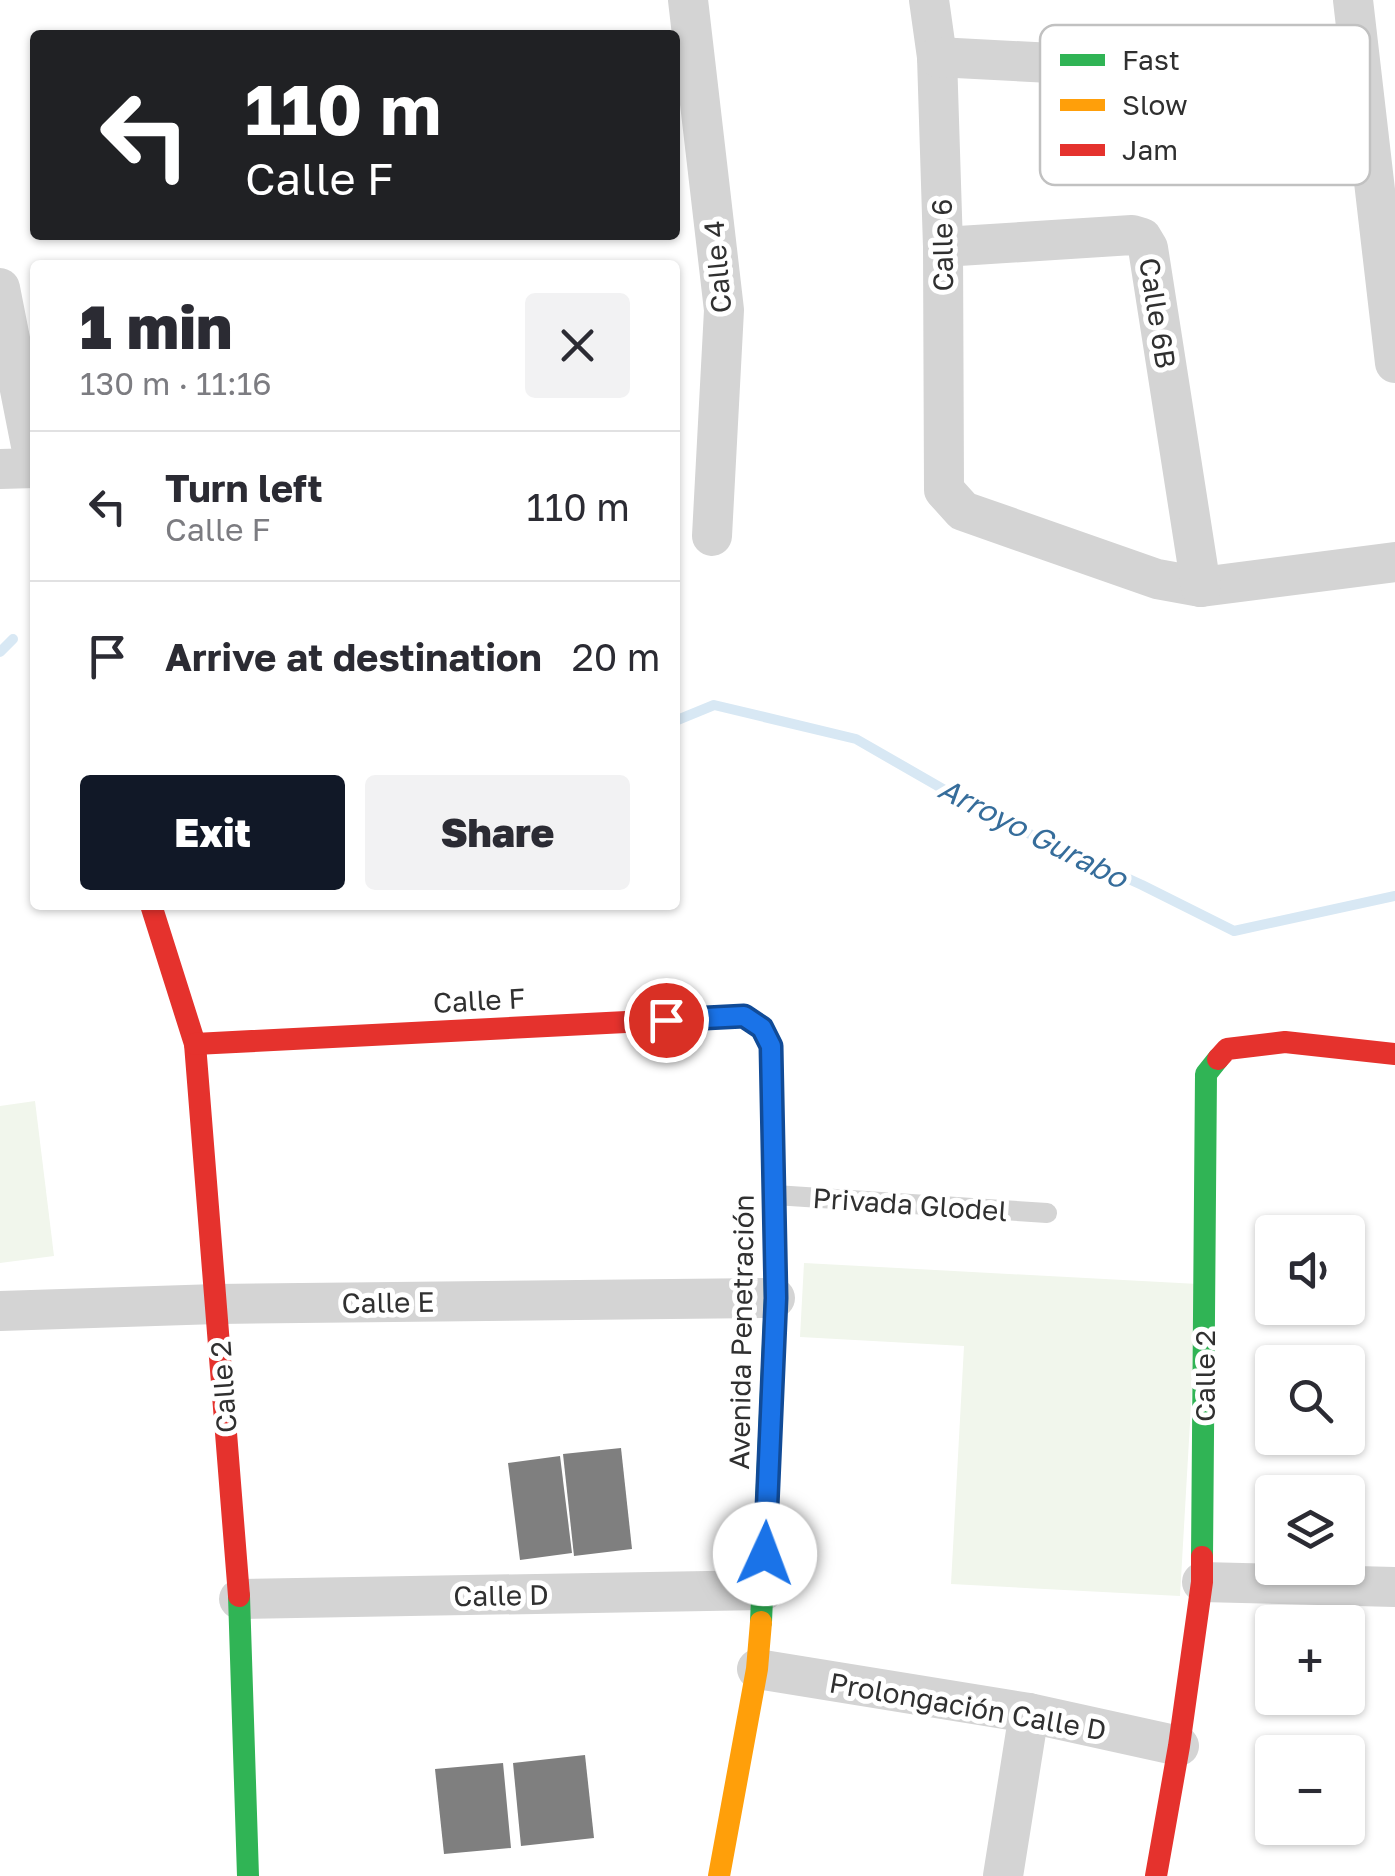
<!DOCTYPE html>
<html lang="en">
<head>
<meta charset="utf-8">
<style>
	body { margin:0; font-family:"Golos Text",sans-serif; background:#f2f2f3; color:#2b2b33; height:100vh; display:flex; flex-direction:column; font-size:38px; white-space:nowrap }
	* { box-sizing:border-box; margin:0 }
	p { font-size:32px; color:#7c7c81 }
	.icon { flex:none; width:55px; height:55px; fill:none; stroke:currentColor; stroke-width:2; stroke-linecap:round; stroke-linejoin:round }
	.map { position:relative; flex:1; overflow:hidden }
	.details { position:absolute; left:30px; top:260px; width:650px; height:650px; display:flex; flex-direction:column; background:#fff; border-radius:10px; box-shadow:0 2px 8px #0004 }
	.details>* { flex:none }
	.hud { position:absolute; left:30px; top:30px; width:650px; height:210px; border-radius:10px; box-shadow:0 2px 8px #0004; background:#202124; color:#fff; overflow:hidden }
	.fabs { position:absolute; left:1255px; top:1215px; display:grid; gap:20px }
	.fabs a { display:grid; place-items:center; width:110px; height:110px; border-radius:10px; background:#fff; box-shadow:0 2px 8px #0004; font-size:50px }
	.pin { position:absolute; display:grid; place-items:center; width:85px; height:85px; color:#fff; margin:-42px; border:5px solid #fff; border-radius:50%; box-shadow:0 2px 10px #0007 }
	.me { position:absolute; width:110px; margin:-55px; rotate:2deg; stroke-linejoin:round; filter:drop-shadow(0 0 8px #0008) }
	.turn { display:flex; align-items:center; gap:35px; height:210px; padding:0 50px; font-size:45px }
	.turn .icon { width:130px; height:130px; stroke-width:2.5 }
	.turn b { display:block; font-size:70px; line-height:85px }
	.round { display:grid; place-items:center; flex:none; width:105px; height:105px; border-radius:10px; background:#f2f2f3 }
	.overview { display:flex; align-items:center; justify-content:space-between; height:170px; padding:0 50px }
	h1 { font-size:60px; font-weight:800; line-height:75px }
	.cta { display:flex; gap:20px; margin-top:auto; padding:20px 50px }
	.cta a { flex:1; height:115px; border-radius:10px; background:#111827; color:#fff; font-size:40px; font-weight:800; line-height:115px; text-align:center }
	.cta a+a { background:#f2f2f3; color:#2b2b33 }
	ul { padding:0; list-style:none }
	li { display:flex; align-items:center; gap:30px; height:150px; padding:0 50px; border-top:2px solid #e1e1e2 }
	li div { flex:1 }
	li b { display:block; font-size:38px }
	li em { font-style:normal }
	.map>svg:first-child { display:block }
</style>
</head>
<body>
<div class="map">
<svg width="1395" height="1876" viewBox="0 0 1395 1876">
	<rect width="100%" height="100%" fill="#fff"/>
	<g fill="#f1f6ec">
		<polygon points="35,1101 54,1256 0,1263 0,1106"/>
		<polygon points="804,1263 1198,1284 1180,1596 951,1584 964,1346 800,1337"/>
	</g>
	<g fill="none" stroke-linecap="round" stroke-linejoin="round">
		<g stroke="#d8e8f4" stroke-width="10">
			<polyline points="0,652 13,639"/>
			<polyline points="675,721 714,705 856,739 990,816 1142,885 1234,931 1395,896"/>
		</g>
	</g>
	<g fill="#7f7f7f">
		<polygon points="621,1448 632,1549 574,1556 563,1454"/>
		<polygon points="560,1456 572,1553 520,1560 508,1463"/>
		<polygon points="585,1755 594,1838 521,1846 513,1763"/>
		<polygon points="503,1763 511,1848 444,1854 435,1769"/>
	</g>
	<g fill="none" stroke-linecap="round" stroke-linejoin="round">
		<polyline stroke="#d4d4d4" stroke-width="20" points="775,1195 1047,1213"/>
		<g stroke="#d4d4d4" stroke-width="40">
			<polyline points="688,0 724,310 712,536"/>
			<polyline points="929,0 937,57 943,247 944,490 963,511 1157,579 1201,587 1395,562"/>
			<polyline points="1353,0 1395,363"/>
			<polyline points="937,57 1226,72"/>
			<polyline points="943,247 1132,235 1142,238 1148,248 1201,587"/>
			<polyline points="0,288 35,466"/>
			<polyline points="0,469 35,468"/>
			<polyline points="0,1311 217,1304 775,1298"/>
			<polyline points="1202,1582 1395,1587"/>
			<polyline points="239,1599 764,1590"/>
			<polyline points="757,1669 1029,1713 1179,1746"/>
			<polyline points="1003,1876 1029,1713"/>
		</g>
		<g stroke="#30b455" stroke-width="22">
			<polyline points="759,1026 771,1045 775,1298 761,1622"/>
			<polyline points="1202,1557 1206,1074 1218,1059"/>
			<polyline points="239,1596 248,1876"/>
		</g>
		<polyline stroke="#ff9f0a" stroke-width="22" points="719,1876 757,1669 761,1622"/>
		<g stroke="#e5322d" stroke-width="22">
			<polyline points="151,905 195,1044 239,1596"/>
			<polyline points="195,1044 744,1016 759,1026"/>
			<polyline points="1218,1059 1227,1049 1285,1042 1395,1054"/>
			<polyline points="1156,1876 1179,1746 1202,1582 1202,1557"/>
		</g>
	</g>
	<g fill="none" stroke-linecap="round" stroke-linejoin="round">
		<defs>
			<polyline id="route" points="666,1020 744,1016 762,1028 771,1046 776,1298 765,1554"/>
		</defs>
		<use href="#route" stroke="#114b97" stroke-width="25"/>
		<use href="#route" stroke="#1a73e8" stroke-width="18"/>
	</g>
	<g text-anchor="middle" dominant-baseline="central" stroke-width="10" stroke-linejoin="round" paint-order="stroke">
		<g font-size="28" fill="#303030" stroke="#fff">
			<text transform="translate(942 245) rotate(-91)">Calle 6</text>
			<text transform="translate(717 267) rotate(-95)">Calle 4</text>
			<text transform="translate(1158 313) rotate(81)">Calle 6B</text>
			<text transform="translate(479 1000) rotate(-3)">Calle F</text>
			<text transform="translate(910 1204) rotate(4)">Privada Glodel</text>
			<text transform="translate(388 1302) rotate(-1)">Calle E</text>
			<text transform="translate(741 1332) rotate(-89)">Avenida Penetración</text>
			<text transform="translate(1204 1376) rotate(-90)">Calle 2</text>
			<text transform="translate(223 1387) rotate(-94)">Calle 2</text>
			<text transform="translate(501 1595) rotate(-1)">Calle D</text>
			<text transform="translate(968 1706) rotate(10)">Prolongación Calle D</text>
		</g>
		<g font-size="30" font-style="italic" fill="#366d9b" stroke="#fff">
			<text transform="translate(1033 833) rotate(27)">Arroyo Gurabo</text>
		</g>
	</g>
	<rect x="1040" y="25" width="330" height="160" rx="15" fill="#fff" stroke="#c1c1c1" stroke-width="2.5"/>
	<rect x="1060" y="54" width="45" height="12" fill="#30b455"/>
	<rect x="1060" y="99" width="45" height="12" fill="#ff9f0a"/>
	<rect x="1060" y="144" width="45" height="12" fill="#e5322d"/>
	<g font-size="28" fill="#303030">
		<text x="1122" y="70">Fast</text>
		<text x="1122" y="115">Slow</text>
		<text x="1122" y="160">Jam</text>
	</g>
</svg>
<div class="fabs">
<a><svg class="icon" aria-label="sound" viewBox="0 0 24 24"><path d="M4 9h4l5-4v14l-5-4H4zM17 9q2 3 0 6"/></svg></a>
<a><svg class="icon" aria-label="search" viewBox="0 0 24 24"><circle cx="10" cy="10" r="6"/><path d="M15 15l6 6"/></svg></a>
<a><svg class="icon" aria-label="layers" viewBox="0 0 24 24"><path d="M12 4l9 5-9 5-9-5zM3 14l9 5 9-5"/></svg></a>
<a>+</a>
<a>−</a>
</div>
<div class="pin" style="left:666px;top:1020px;background:#d93025"><svg class="icon" aria-label="arrive" viewBox="0 0 24 24"><path d="M6 21V4h12l-3 4 3 4H6"/></svg></div>
<svg class="me" style="left:765px;top:1554px" viewBox="-20 -20 40 40"><circle r="19" fill="#fff"/><path d="M0-13L10 11 0 6-10 11z" fill="#1a73e8"/></svg>
<div class="hud">
<div class="turn"><svg class="icon" aria-label="left" viewBox="0 0 24 24"><path d="M17 20v-9H6M10 6l-5 5 5 5"/></svg><div><b>110 m</b>Calle F</div></div>
</div>
<section class="details">
<div class="overview"><div><h1>1 min</h1><p>130 m · 11:16</p></div><a class="round"><svg class="icon" aria-label="close" viewBox="0 0 24 24"><path d="M6 6l12 12M18 6L6 18"/></svg></a></div>
<ul>
<li><svg class="icon" aria-label="left" viewBox="0 0 24 24"><path d="M17 20v-9H6M10 6l-5 5 5 5"/></svg><div><b>Turn left</b><p>Calle F</p></div><em>110 m</em></li>
<li><svg class="icon" aria-label="arrive" viewBox="0 0 24 24"><path d="M6 21V4h12l-3 4 3 4H6"/></svg><div><b>Arrive at destination</b></div><em>20 m</em></li>
</ul>
<div class="cta"><a>Exit</a><a>Share</a></div>
</section>
</div>
</body>
</html>
